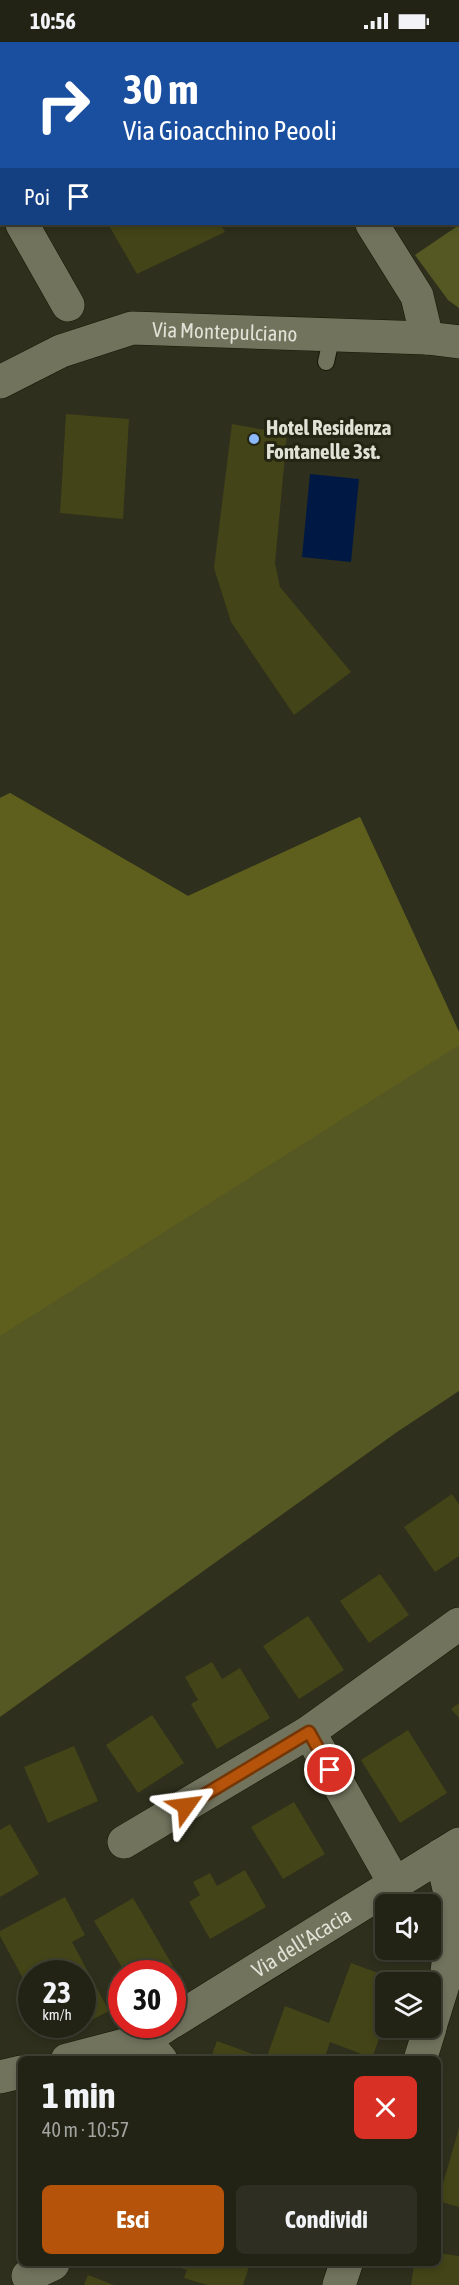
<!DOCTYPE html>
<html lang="it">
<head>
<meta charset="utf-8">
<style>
	body { margin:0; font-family:"Asap Condensed",sans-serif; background:#2e2f22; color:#f1f3f6; height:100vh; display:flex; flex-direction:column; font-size:22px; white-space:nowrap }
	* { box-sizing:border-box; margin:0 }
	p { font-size:20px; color:#a2a4a0 }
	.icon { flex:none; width:33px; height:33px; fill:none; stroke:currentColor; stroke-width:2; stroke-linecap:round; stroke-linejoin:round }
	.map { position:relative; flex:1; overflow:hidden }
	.panel { position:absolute; left:18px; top:2014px; width:423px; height:210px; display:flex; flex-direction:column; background:#222315; border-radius:9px; box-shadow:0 3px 9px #0003,0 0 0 2px #3f4034 }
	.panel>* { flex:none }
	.guide { position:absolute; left:0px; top:0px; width:459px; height:183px; box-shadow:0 3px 9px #0003,0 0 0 2px #3f4034; background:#1a4fa0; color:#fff; overflow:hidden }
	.tools { position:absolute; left:375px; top:1852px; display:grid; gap:12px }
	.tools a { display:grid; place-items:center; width:66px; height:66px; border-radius:9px; background:#222315; box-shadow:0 3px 9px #0003,0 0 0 2px #3f4034; font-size:30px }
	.speed { position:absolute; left:18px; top:1918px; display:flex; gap:12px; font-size:30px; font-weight:700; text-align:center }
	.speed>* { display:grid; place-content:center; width:78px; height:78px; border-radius:50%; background:#222315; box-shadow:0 3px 9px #0003,0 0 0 2px #3f4034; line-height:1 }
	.speed small { font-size:15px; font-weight:400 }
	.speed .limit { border:9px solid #d22; background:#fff; color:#111 }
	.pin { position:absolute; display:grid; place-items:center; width:51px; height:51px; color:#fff; margin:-26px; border:3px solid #fff; border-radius:50%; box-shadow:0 2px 6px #0007 }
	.me { position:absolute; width:66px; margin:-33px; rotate:59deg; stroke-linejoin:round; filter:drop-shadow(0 0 4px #0008) }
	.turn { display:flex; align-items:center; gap:21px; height:126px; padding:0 24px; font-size:27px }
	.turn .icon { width:78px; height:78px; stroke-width:2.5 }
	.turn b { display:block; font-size:42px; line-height:51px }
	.then { display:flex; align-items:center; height:57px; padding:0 24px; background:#0003; gap:12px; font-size:22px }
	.round { display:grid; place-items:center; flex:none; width:63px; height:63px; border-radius:9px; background:#2e2f22 }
	.head { display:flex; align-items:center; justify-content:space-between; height:102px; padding:0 24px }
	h1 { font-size:36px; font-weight:700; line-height:45px }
	.button { display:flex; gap:12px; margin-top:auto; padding:12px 24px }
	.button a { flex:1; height:69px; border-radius:9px; background:#b45309; color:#fff; font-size:24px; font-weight:700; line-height:69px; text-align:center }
	.button a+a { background:#2e2f22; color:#f1f3f6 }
	.status { display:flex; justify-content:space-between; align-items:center; height:42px; padding:0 30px; background:#222315; direction:ltr }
	.status svg { height:16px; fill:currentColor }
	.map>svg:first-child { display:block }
</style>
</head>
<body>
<div class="status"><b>10:56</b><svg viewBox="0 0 49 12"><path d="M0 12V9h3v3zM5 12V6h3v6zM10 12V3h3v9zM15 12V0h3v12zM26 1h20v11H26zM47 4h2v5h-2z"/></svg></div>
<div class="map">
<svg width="459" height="2243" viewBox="0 0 459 2243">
	<rect width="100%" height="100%" fill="#2e2f1c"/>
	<g fill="#565823">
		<polygon points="459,183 459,266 448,258 415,213"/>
		<polygon points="10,751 188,854 360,775 459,990 459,1349 397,1390 0,1675 0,756"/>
	</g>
	<polygon fill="#5e5f1d" points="10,751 188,854 360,775 459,990 459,1003 0,1294 0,756"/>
	<polygon fill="#001944" points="310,432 359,437 351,520 302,515"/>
	<g fill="#434417">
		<polygon points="108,182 220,182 225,190 137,232"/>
		<polygon points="66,372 129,377 123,477 60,471"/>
		<polygon points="232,382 287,392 275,521 280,545 351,630 294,673 231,580 214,526"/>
		<polygon points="452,1452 459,1462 459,1514 435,1530 404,1485"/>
		<polygon points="380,1532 409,1573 369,1601 340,1559"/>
		<polygon points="308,1574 344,1628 299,1657 263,1604"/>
		<polygon points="212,1620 222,1637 240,1626 270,1676 217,1707 191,1662 198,1658 185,1635"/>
		<polygon points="459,1661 459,1676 451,1667"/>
		<polygon points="152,1673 184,1721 138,1751 106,1703"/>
		<polygon points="408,1688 447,1751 400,1781 361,1718"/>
		<polygon points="74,1704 98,1759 48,1781 24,1725"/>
		<polygon points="294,1760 325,1812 283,1837 251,1785"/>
		<polygon points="10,1782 39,1832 0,1855 0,1788"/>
		<polygon points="245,1828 266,1865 210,1897 189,1860 200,1853 193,1840 210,1831 217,1844"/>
		<polygon points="65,1855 85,1893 72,1900 109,1969 88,1980 82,1969 82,1932 32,1932 32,1953 0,1894 0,1889"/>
		<polygon points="133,1856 173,1924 159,1932 126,1932 94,1879"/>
		<polygon points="351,1921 400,1939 399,1941 386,1941 386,1978 372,2016 330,2000 324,2018 210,2018 217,1999 266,2017 285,1964 329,1981"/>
		<polygon points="459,2086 459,2165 438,2159"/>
		<polygon points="438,2211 459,2214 459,2243 411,2243 414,2222 438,2222"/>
		<polygon points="172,2222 250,2222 243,2243 207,2243 184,2236 187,2228 172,2223"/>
		<polygon points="88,2233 114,2243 84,2243"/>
	</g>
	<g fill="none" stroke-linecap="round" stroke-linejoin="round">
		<defs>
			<polyline id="service" points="326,320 332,293"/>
			<g id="minor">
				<polyline points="262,0 263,2"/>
				<polyline points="329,0 330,2"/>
				<polyline points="73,2 76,0"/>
				<polyline points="0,48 2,47"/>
				<polyline points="0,142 2,145"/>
				<polyline points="22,182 68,263"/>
				<polyline points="372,182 417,254 427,296"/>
				<path id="s1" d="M0,340L61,309L132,286L427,296L459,300"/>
				<polyline points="309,1690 395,1842"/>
				<polyline points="124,1800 309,1690 459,1582"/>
				<polyline points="430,1985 447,1930 454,1868 441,1813"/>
				<polyline points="144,1998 161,2018"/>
				<polyline points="420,2018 430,1986"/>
				<polyline points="28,2234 53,2222"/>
				<polyline points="339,2243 346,2222"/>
			</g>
			<g id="tertiary">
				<path id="s2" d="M172,1980L459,1802"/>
				<polyline points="67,2018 144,1998 167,1983"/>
				<polyline points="0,2035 21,2030"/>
			</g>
		</defs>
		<use href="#service" stroke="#161705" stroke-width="18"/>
		<use href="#minor" stroke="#161705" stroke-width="34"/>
		<use href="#tertiary" stroke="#161705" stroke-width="34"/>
		<use href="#service" stroke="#71735d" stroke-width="16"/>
		<use href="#minor" stroke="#71735d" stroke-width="33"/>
		<use href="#tertiary" stroke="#71735d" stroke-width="33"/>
	</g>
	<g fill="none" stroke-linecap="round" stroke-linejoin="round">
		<defs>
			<polyline id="route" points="186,1764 309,1690 330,1728"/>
		</defs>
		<use href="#route" stroke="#753606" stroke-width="15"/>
		<use href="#route" stroke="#b45309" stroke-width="10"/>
	</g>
	<circle fill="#8cb9fc" stroke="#242512" stroke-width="2" cx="254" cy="397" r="6"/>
	<g text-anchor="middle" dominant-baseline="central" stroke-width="6" stroke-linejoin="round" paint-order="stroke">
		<g font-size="21" fill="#e1e2d6" stroke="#242512">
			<text stroke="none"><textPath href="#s1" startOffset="236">Via Montepulciano</textPath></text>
			<text stroke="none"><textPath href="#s2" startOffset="152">Via dell'Acacia</textPath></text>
		</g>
		<g font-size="21" font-weight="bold" fill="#e1e2d6" stroke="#242512" text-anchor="start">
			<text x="266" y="385">Hotel Residenza<tspan x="266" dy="24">Fontanelle 3st.</tspan></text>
		</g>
	</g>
</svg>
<div class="tools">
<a><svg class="icon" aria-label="sound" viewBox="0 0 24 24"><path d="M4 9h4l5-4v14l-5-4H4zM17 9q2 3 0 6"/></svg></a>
<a><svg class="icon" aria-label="layers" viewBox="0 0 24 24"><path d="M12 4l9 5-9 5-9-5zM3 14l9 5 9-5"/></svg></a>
</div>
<div class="speed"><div>23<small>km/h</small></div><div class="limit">30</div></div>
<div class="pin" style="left:330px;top:1728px;background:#d93025"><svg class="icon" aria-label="arrive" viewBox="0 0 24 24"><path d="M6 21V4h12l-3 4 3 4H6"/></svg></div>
<svg class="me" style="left:186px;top:1764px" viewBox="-20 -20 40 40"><path d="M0-17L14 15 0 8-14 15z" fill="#b45309" stroke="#fff" stroke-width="4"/></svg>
<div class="guide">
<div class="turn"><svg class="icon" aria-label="right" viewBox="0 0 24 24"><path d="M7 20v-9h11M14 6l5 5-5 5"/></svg><div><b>30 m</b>Via Gioacchino Peooli</div></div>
<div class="then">Poi<svg class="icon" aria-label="arrive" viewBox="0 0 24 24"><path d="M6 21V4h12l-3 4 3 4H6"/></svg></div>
</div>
<section class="panel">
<div class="head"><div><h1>1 min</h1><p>40 m · 10:57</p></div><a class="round" style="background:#d93025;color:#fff"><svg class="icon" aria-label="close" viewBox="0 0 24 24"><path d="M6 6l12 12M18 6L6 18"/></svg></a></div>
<div class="button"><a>Esci</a><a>Condividi</a></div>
</section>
</div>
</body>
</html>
